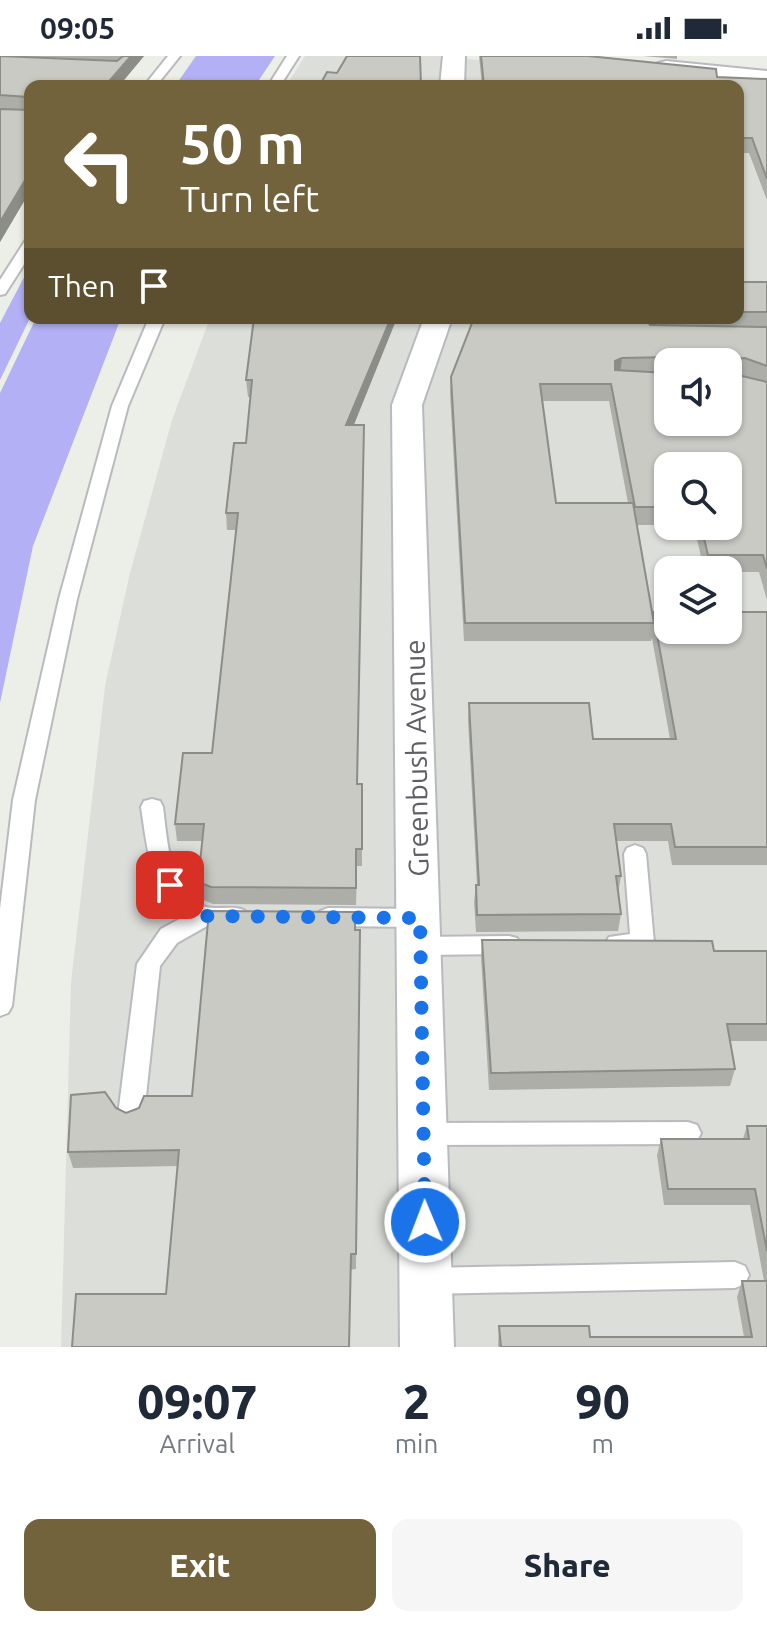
<!DOCTYPE html>
<html lang="en">
<head>
<meta charset="utf-8">
<style>
	body { margin:0; font-family:Ubuntu,sans-serif; background:#f6f6f7; color:#1f2937; height:100vh; display:flex; flex-direction:column; font-size:30px; white-space:nowrap }
	* { box-sizing:border-box; margin:0 }
	p { font-size:26px; color:#747a83 }
	.icon { flex:none; width:44px; height:44px; fill:none; stroke:currentColor; stroke-width:2; stroke-linecap:round; stroke-linejoin:round }
	.map { position:relative; height:1291px; overflow:hidden }
	.sheet { display:flex; flex-direction:column; background:#fff; flex:1 }
	.sheet>* { flex:none }
	.banner { position:absolute; left:24px; top:24px; width:720px; height:244px; border-radius:16px; box-shadow:0 2px 6px #0004; background:#72633d; color:#fff; overflow:hidden }
	.fabs { position:absolute; left:654px; top:292px; display:grid; gap:16px }
	.fabs a { display:grid; place-items:center; width:88px; height:88px; border-radius:16px; background:#fff; box-shadow:0 2px 6px #0004; font-size:40px }
	.pin { position:absolute; display:grid; place-items:center; width:68px; height:68px; color:#fff; margin:-34px; border-radius:16px; box-shadow:0 4px 12px #0006 }
	.me { position:absolute; width:88px; margin:-44px; rotate:359deg; stroke-linejoin:round; filter:drop-shadow(0 0 6px #0008) }
	.turn { display:flex; align-items:center; gap:28px; height:168px; padding:0 24px; font-size:36px }
	.turn .icon { width:104px; height:104px; stroke-width:2.5 }
	.turn b { display:block; font-size:56px; line-height:68px }
	.then { display:flex; align-items:center; height:76px; padding:0 24px; background:#0003; gap:16px; font-size:30px }
	.eta { display:flex; justify-content:space-evenly; align-items:center; height:136px; text-align:center }
	.eta b { font-size:48px; font-weight:800; line-height:56px }
	.action { display:flex; gap:16px; margin-top:auto; padding:16px 24px }
	.action a { flex:1; height:92px; border-radius:16px; background:#72633d; color:#fff; font-size:32px; font-weight:800; line-height:92px; text-align:center }
	.action a+a { background:#f6f6f7; color:#1f2937 }
	.status { display:flex; justify-content:space-between; align-items:center; height:56px; padding:0 40px; background:#fff; direction:ltr }
	.status svg { height:22px; fill:currentColor }
	.map>svg:first-child { display:block }
</style>
</head>
<body>
<div class="status"><b>09:05</b><svg viewBox="0 0 49 12"><path d="M0 12V9h3v3zM5 12V6h3v6zM10 12V3h3v9zM15 12V0h3v12zM26 1h20v11H26zM47 4h2v5h-2z"/></svg></div>
<div class="map">
<svg width="767" height="1291" viewBox="0 0 767 1291">
	<rect width="100%" height="100%" fill="#ecefe7"/>
	<path fill="#dcded9" fill-rule="evenodd" d="M305,0H437L767,32V1291H61L71,927L105,630L129,521L172,364L210,262H738V30H286ZM668,306H728V366H668ZM668,410H728V470H668ZM668,514H728V574H668Z"/>
	<g fill="#b3b0f6">
		<polygon points="196,0 275,0 255,30 175,30"/>
		<polygon points="30,210 30,262 0,324 0,267"/>
		<polygon points="36,262 121,262 33,490 0,647 0,337"/>
	</g>
	<g fill="none" stroke-linecap="round" stroke-linejoin="round">
		<defs>
			<g id="service">
				<polygon points="168,0 180,0 156,30 144,30"/>
				<polygon points="287,0 299,0 280,30 268,30"/>
				<polygon points="30,184 30,199 5,238 0,239 0,224 25,185"/>
				<polygon points="149,262 165,262 128,350 77,543 35,744 12,950 8,957 0,960 0,853 13,744 59,543 112,350"/>
				<path d="M152,743L160,745L163,751C167,780 169,842 206,851C219,854 231,849 244,854L247,860L244,866L207,870L177,887L160,910L144,1059L140,1067L131,1070L122,1067L118,1059L137,908L161,873L183,861C150,835 147,790 141,751L144,745Z"/>
				<path d="M635,789L643,792L646,798L654,887L650,894C637,898 622,899 609,895L605,888L609,881L630,878L624,798L627,792Z"/>
				<polygon points="328,852 420,853 428,856 431,862 428,868 420,871 328,870 320,867 317,861 320,855"/>
				<polygon points="509,880 517,882 521,889 517,896 509,898 421,899 413,897 409,890 413,883 421,881"/>
				<polygon points="688,1066 697,1069 701,1077 697,1085 688,1088 424,1089 415,1086 411,1078 415,1070 424,1067"/>
				<polygon points="735,1206 745,1210 749,1219 745,1228 735,1232 426,1238 416,1234 412,1225 416,1216 426,1212"/>
			</g>
			<g id="minor">
				<polygon points="443,0 465,0 464,30 440,30"/>
				<polygon points="666,5 767,15 767,29 658,17 655,12 658,7"/>
				<polygon points="424,262 452,262 422,349 454,1291 400,1291 392,349"/>
			</g>
		</defs>
		<use href="#service" stroke="#bab9bf" stroke-width="4"/>
		<use href="#minor" stroke="#bab9bf" stroke-width="4"/>
		<use href="#service" fill="#fff" fill-rule="evenodd"/>
		<use href="#minor" fill="#fff" fill-rule="evenodd"/>
	</g>
	<g fill="#adaea8" fill-rule="evenodd">
		<polygon points="0,0 144,0 119,30 30,30 30,135 0,186"/>
		<polygon points="479,0 588,0 717,21 767,23 767,144 749,97 738,97 738,30 482,30"/>
		<polygon points="643,0 677,0 677,3"/>
		<path d="M738,226H767V544L759,516H728V514H704L694,470H728L668,410V469H636L653,559L767,556V809H672L668,785H617L621,820L618,838L621,858L618,875L476,876L474,846L476,829H477L468,664L469,647L593,683H670L652,582L651,585H464L450,337L451,321L474,262H738ZM668,306H728L668,366ZM542,345H609L628,447H556Z"/>
		<polygon points="254,262 354,369 358,728 362,728 362,810 357,810 356,849 213,848 201,843 198,826 203,785 177,785 175,768 212,697 236,474 227,474 226,457 246,387 251,341 248,341 246,324"/>
		<polygon points="355,856 356,1213 166,1238 178,1110 73,1112 68,1096 116,1052 126,1057 192,1040"/>
		<polygon points="482,884 714,895 767,895 767,985 730,985 735,1013 730,1030 489,1034 481,901"/>
		<polygon points="747,1070 767,1070 767,1291 498,1291 499,1270 590,1281 744,1281 737,1241 742,1225 764,1225 750,1149 664,1149 657,1099 661,1083 743,1083"/>
	</g>
	<g fill="#8d8d88">
		<polygon points="131,0 144,0 119,30 105,30"/>
		<polygon points="30,116 30,135 0,186 0,166"/>
		<polygon points="391,262 397,262 347,386 346,369"/>
		<polygon points="648,262 656,262 655,272 644,280 646,263"/>
		<polygon points="622,302 620,318 613,321 615,305"/>
	</g>
	<g fill="#c9cac3" stroke="#8d8d88" stroke-width="2" fill-rule="evenodd">
		<polygon points="0,0 117,5 123,0 131,0 105,30 30,30 30,116 0,166 0,53 30,54 28,41 0,39"/>
		<polygon points="347,0 420,0 421,30 321,30 321,27 327,16 337,17"/>
		<polygon points="481,0 588,0 716,13 717,21 767,23 767,123 752,82 738,82 738,30 484,30"/>
		<rect x="738" y="226" width="29" height="30"/>
		<polygon points="254,262 391,262 346,369 364,369 357,728 362,728 362,793 356,793 356,832 211,831 198,826 204,768 175,768 183,697 212,697 238,457 226,457 234,387 246,387 252,324 246,324"/>
		<path d="M474,262H648L646,263L650,269L767,271V310L745,302L729,303V317L767,326V513L763,499H708L701,470H728V410H668V451H635L611,328H540L556,447H633L654,567H465L451,321ZM670,301L674,304L673,306H728V366H668V317L615,314V305L622,302Z"/>
		<polygon points="653,556 668,556 668,574 728,574 728,556 767,556 767,791 675,791 671,768 614,768 621,820 616,820 621,858 477,859 476,829 479,829 469,647 589,647 593,683 676,683"/>
		<polygon points="209,855 355,856 355,874 360,874 356,1198 351,1198 349,1291 72,1291 76,1238 166,1238 179,1094 68,1096 71,1039 105,1036 116,1052 126,1057 139,1052 144,1040 192,1040"/>
		<polygon points="482,884 712,885 714,895 767,895 767,968 727,968 735,1013 491,1017"/>
		<polygon points="747,1070 767,1070 767,1195 755,1133 668,1133 661,1083 749,1083"/>
		<polygon points="742,1225 767,1225 767,1291 501,1291 499,1270 589,1270 590,1281 752,1281"/>
	</g>
	<g fill="none" stroke-linecap="round" stroke-linejoin="round">
		<polyline stroke="#1a73e8" stroke-width="14" stroke-dasharray="0 25.2" points="170,829 192,855 204,860 420,862 425,1166"/>
	</g>
	<g text-anchor="middle" dominant-baseline="central" stroke-width="7" stroke-linejoin="round" paint-order="stroke">
		<g font-size="28" fill="#605e65" stroke="#fff">
			<text transform="translate(416 702) rotate(-91)">Greenbush Avenue</text>
		</g>
	</g>
</svg>
<div class="fabs">
<a><svg class="icon" aria-label="sound" viewBox="0 0 24 24"><path d="M4 9h4l5-4v14l-5-4H4zM17 9q2 3 0 6"/></svg></a>
<a><svg class="icon" aria-label="search" viewBox="0 0 24 24"><circle cx="10" cy="10" r="6"/><path d="M15 15l6 6"/></svg></a>
<a><svg class="icon" aria-label="layers" viewBox="0 0 24 24"><path d="M12 4l9 5-9 5-9-5zM3 14l9 5 9-5"/></svg></a>
</div>
<div class="pin" style="left:170px;top:829px;background:#d93025"><svg class="icon" aria-label="arrive" viewBox="0 0 24 24"><path d="M6 21V4h12l-3 4 3 4H6"/></svg></div>
<svg class="me" style="left:425px;top:1166px" viewBox="-20 -20 40 40"><circle r="17" fill="#1a73e8" stroke="#fff" stroke-width="3"/><path d="M0-11L8 9 0 5-8 9z" fill="#fff"/></svg>
<div class="banner">
<div class="turn"><svg class="icon" aria-label="left" viewBox="0 0 24 24"><path d="M17 20v-9H6M10 6l-5 5 5 5"/></svg><div><b>50 m</b>Turn left</div></div>
<div class="then">Then<svg class="icon" aria-label="arrive" viewBox="0 0 24 24"><path d="M6 21V4h12l-3 4 3 4H6"/></svg></div>
</div>
</div>
<section class="sheet">
<div class="eta">
<div><b>09:07</b><p>Arrival</p></div>
<div><b>2</b><p>min</p></div>
<div><b>90</b><p>m</p></div>
</div>
<div class="action"><a>Exit</a><a>Share</a></div>
</section>
</body>
</html>
